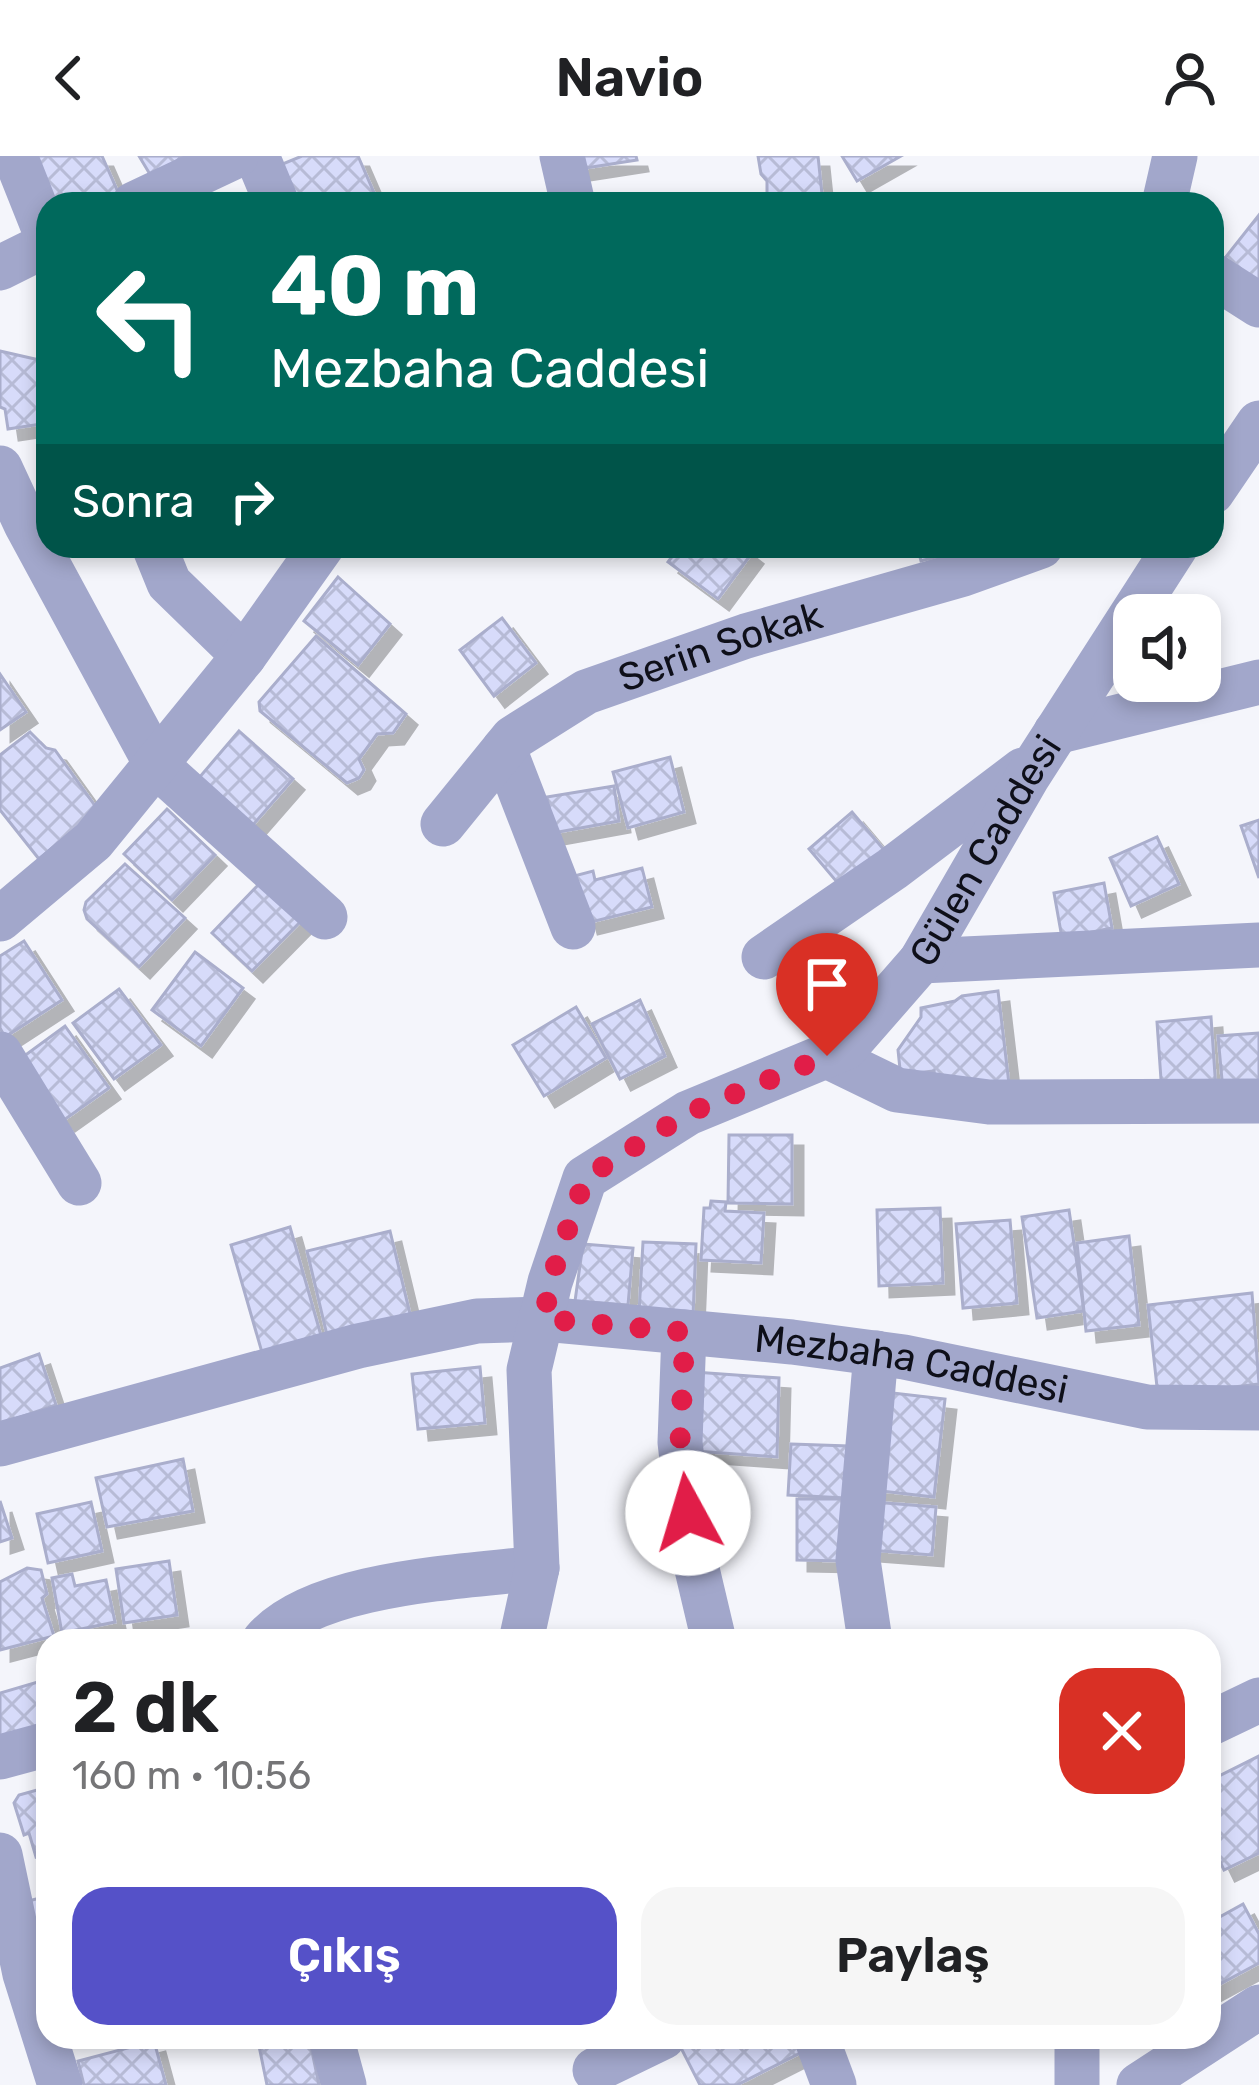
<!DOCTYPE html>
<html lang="tr">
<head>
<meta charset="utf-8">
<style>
	body { margin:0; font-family:Rubik,sans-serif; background:#f6f6f6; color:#202124; height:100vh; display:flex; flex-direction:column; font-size:45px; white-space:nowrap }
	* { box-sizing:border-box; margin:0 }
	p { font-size:39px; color:#757577 }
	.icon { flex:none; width:66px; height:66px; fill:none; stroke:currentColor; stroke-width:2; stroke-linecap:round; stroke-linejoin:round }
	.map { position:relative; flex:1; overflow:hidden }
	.drawer { position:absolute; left:36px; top:1473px; width:1185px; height:420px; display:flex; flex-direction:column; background:#fff; border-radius:36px; box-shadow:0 6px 18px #0003 }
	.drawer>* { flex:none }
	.top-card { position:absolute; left:36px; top:36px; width:1188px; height:366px; border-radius:36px; box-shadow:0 6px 18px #0003; background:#00695c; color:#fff; overflow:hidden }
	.controls { position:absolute; left:1113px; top:438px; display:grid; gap:24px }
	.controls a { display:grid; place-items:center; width:108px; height:108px; border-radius:24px; background:#fff; box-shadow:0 6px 18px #0003; font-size:60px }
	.pin { position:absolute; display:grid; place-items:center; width:102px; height:102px; color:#fff; margin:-123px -51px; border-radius:50% 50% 50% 0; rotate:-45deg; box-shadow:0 0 12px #0007 }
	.pin .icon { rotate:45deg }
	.me { position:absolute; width:132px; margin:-66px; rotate:354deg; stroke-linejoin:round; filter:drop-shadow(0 0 9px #0008) }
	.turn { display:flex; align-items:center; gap:42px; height:252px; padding:0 36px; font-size:54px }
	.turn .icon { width:156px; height:156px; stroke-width:2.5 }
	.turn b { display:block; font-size:84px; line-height:102px }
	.then { display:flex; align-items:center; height:114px; padding:0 36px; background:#0003; gap:24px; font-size:45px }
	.round { display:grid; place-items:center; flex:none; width:126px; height:126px; border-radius:36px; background:#f6f6f6 }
	.overview { display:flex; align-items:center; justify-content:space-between; height:204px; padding:0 36px }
	h1 { font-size:72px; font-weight:600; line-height:90px }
	.cta { display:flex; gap:24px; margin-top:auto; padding:24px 36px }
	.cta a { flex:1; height:138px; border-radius:36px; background:#5551c8; color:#fff; font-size:48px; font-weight:600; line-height:138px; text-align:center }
	.cta a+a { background:#f6f6f6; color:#202124 }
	header { display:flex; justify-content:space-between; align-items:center; height:156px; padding:0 36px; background:#fff; font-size:54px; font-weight:600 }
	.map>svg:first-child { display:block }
</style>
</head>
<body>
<header><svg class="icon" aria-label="back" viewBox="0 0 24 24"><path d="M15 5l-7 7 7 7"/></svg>Navio<svg class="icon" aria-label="person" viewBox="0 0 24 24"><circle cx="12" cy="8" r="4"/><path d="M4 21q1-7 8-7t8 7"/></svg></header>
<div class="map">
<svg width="1259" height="1929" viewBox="0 0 1259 1929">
	<defs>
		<pattern id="building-cross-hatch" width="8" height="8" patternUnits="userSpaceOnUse" patternTransform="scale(3)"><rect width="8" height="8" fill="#d7dbfa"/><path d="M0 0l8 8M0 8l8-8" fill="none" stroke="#b7bbd6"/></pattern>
		<filter id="shadow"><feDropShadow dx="11" dy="11" stdDeviation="0" flood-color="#0004"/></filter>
	</defs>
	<rect width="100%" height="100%" fill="#f4f5fb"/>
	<g fill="url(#building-cross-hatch)" stroke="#aaaecc" stroke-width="3" filter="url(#shadow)">
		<polygon points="26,0 102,0 121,43 109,48 48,48"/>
		<polygon points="139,0 182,0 154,25"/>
		<polygon points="302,0 358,0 378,46 297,48 280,9"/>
		<polygon points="577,0 636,0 637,4 579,13"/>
		<polygon points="758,0 818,0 822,38 767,42 767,25 761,18"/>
		<polygon points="842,0 901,0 857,25"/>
		<polygon points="1259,59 1259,129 1225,102"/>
		<polygon points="0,195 48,206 48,267 8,273 5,253 0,251"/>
		<polygon points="680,390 743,390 752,397 718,443 668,406"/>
		<polygon points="917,390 975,390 921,405"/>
		<polygon points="338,421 390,468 358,509 304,465"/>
		<polygon points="502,462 536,507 494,540 460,494"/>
		<polygon points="316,480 406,558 393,577 377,578 359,603 364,614 359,622 347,627 260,555 259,546"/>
		<polygon points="0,518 26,556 0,574"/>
		<polygon points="239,575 293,623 252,670 198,623"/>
		<polygon points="30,576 46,592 55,594 98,654 39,703 0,654 0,599"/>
		<polygon points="670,601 684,656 628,672 613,616"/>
		<polygon points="614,630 619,665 553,677 547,641"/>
		<polygon points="167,653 215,699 172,744 124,698"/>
		<polygon points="852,656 885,695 842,732 809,693"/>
		<polygon points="1259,664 1259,722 1241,670"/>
		<polygon points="1157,681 1179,728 1131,750 1110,702"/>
		<polygon points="125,708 185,762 139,811 87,763 84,754 86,746"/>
		<polygon points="642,712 652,751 587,767 574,720 593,715 595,724"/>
		<polygon points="261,726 302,764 252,815 212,777"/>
		<polygon points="1104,727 1112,772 1062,782 1054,737"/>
		<polygon points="24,785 62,844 5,881 0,872 0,800"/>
		<polygon points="195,796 243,832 201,890 152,854"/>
		<polygon points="119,833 161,889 114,923 73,867"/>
		<polygon points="998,835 1009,928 935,921 934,915 908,918 900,913 898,894 921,861 921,852 955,845 962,840"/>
		<polygon points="640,844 665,900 620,923 592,868"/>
		<polygon points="576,851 606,902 544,940 513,889"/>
		<polygon points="1211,861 1216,934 1162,938 1157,866"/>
		<polygon points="65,870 109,932 64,964 20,903"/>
		<polygon points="1259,877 1259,932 1223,935 1218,880"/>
		<polygon points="729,979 792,979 792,1048 728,1047"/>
		<polygon points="711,1045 726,1046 725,1055 764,1057 761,1107 701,1104 704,1052 710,1052"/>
		<polygon points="940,1052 943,1127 879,1130 877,1054"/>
		<polygon points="1069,1054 1084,1155 1037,1162 1022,1061"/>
		<polygon points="1010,1064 1017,1147 963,1152 956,1068"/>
		<polygon points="290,1071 322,1183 263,1200 231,1089"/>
		<polygon points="390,1075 410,1158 327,1179 307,1095"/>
		<polygon points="1129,1080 1139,1169 1086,1175 1077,1087"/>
		<polygon points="643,1086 696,1088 693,1160 639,1157"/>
		<polygon points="583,1088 633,1092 628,1149 575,1145"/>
		<polygon points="1252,1137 1259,1228 1158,1240 1148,1149"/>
		<polygon points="39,1198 56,1249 0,1268 0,1212"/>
		<polygon points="480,1211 485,1267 418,1273 412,1218"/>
		<polygon points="694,1216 779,1222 777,1301 695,1295"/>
		<polygon points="884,1236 945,1243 934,1341 872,1334"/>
		<polygon points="791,1288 848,1290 846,1342 788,1339"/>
		<polygon points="183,1303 193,1355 107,1371 96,1322"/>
		<polygon points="797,1343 846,1343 845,1405 797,1404"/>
		<polygon points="0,1345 12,1382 0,1386"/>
		<polygon points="91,1346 102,1395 48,1407 37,1358"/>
		<polygon points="873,1346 936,1351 932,1399 869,1394"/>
		<polygon points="169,1405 177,1459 124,1467 116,1413"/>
		<polygon points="27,1412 41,1414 47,1438 42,1442 54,1480 0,1494 0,1426"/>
		<polygon points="72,1418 75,1430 106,1424 115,1466 62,1477 52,1422"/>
		<polygon points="48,1523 48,1570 0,1584 0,1537"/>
		<polygon points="1259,1600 1259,1697 1224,1714 1209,1683 1209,1625"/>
		<polygon points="48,1631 48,1697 36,1701 29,1677 24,1679 14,1647 19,1639"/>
		<polygon points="48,1740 48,1806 38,1808 24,1746"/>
		<polygon points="1243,1748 1259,1778 1259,1807 1209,1834 1209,1767"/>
		<polygon points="274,1881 309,1881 319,1929 267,1929 258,1885"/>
		<polygon points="702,1881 799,1881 806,1894 737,1929 700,1929 681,1892"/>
		<polygon points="154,1885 166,1929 84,1929 78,1905"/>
	</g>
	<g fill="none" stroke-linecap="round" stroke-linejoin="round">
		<g stroke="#a2a7cb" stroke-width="45">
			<polyline points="15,0 48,83"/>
			<polyline points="257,0 277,48"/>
			<polyline points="562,0 573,48"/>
			<polyline points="134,48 236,0"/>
			<polyline points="1164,48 1175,0"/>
			<polyline points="0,112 48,88"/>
			<polyline points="1212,119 1259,149"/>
			<polyline points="0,312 26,368 157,610 325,761"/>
			<polyline points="1212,336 1259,267"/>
			<polyline points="154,390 169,427 244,500"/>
			<polyline points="1056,576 1259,526"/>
			<polyline points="504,593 573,771"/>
			<path id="s1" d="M443,668L513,582L586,536L746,480L963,418L1041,390"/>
			<polyline points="0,763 93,685 244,500 322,390"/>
			<polyline points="764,801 892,713 1023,614"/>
			<polyline points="921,805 1259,789"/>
			<polyline points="0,898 79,1027"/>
			<polyline points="827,900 897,934 989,946 1259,945"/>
			<polyline points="684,1176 680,1286 692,1392 714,1485"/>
			<path id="s2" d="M0,1288L358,1190L477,1165L544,1163L792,1186L904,1201L1147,1251L1259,1252"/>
			<path d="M264,1485C313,1426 463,1421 537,1412"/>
			<path id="s3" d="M521,1485L537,1412L529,1214L550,1126L585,1022L688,957L845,892L921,805L1028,620L1176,390"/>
			<polyline points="870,1485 858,1404 876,1197"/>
			<polyline points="1209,1568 1259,1544"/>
			<polyline points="0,1601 48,1588"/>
			<polyline points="0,1699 25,1818 60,1929"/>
			<polyline points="331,1881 344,1929"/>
			<polyline points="816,1881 834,1929"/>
			<polyline points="1077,1881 1077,1929"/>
			<polyline points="595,1914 663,1881"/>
			<polyline points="1139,1929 1259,1851"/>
		</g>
	</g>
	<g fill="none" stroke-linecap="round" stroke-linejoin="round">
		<polyline stroke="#e11d48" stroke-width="21" stroke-dasharray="0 37.8" points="688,1357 680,1286 685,1176 544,1163 550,1126 585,1022 688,957 827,900"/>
	</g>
	<g text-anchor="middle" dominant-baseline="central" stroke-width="10" stroke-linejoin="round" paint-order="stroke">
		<g font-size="39" fill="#0e0f19" stroke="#f4f5fb">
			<text stroke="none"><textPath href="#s1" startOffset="339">Serin Sokak</textPath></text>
			<text stroke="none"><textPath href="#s3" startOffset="1008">Gülen Caddesi</textPath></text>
			<text stroke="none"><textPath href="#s2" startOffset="930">Mezbaha Caddesi</textPath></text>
		</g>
	</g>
</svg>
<div class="controls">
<a><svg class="icon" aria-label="sound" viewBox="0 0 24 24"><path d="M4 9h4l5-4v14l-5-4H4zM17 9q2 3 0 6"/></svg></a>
</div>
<div class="pin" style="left:827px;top:900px;background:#d93025"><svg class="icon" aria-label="arrive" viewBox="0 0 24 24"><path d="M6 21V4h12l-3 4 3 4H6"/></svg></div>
<svg class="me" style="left:688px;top:1357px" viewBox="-20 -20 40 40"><circle r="19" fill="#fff"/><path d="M0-13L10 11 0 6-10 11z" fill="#e11d48"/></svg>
<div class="top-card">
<div class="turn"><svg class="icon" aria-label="left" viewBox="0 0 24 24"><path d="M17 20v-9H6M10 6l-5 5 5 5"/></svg><div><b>40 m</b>Mezbaha Caddesi</div></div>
<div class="then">Sonra<svg class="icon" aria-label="right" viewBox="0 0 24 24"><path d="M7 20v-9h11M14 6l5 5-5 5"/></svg></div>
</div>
<section class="drawer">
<div class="overview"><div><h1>2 dk</h1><p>160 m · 10:56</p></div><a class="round" style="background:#d93025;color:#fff"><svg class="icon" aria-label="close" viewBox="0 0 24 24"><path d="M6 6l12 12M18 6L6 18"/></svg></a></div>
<div class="cta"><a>Çıkış</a><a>Paylaş</a></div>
</section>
</div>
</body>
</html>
